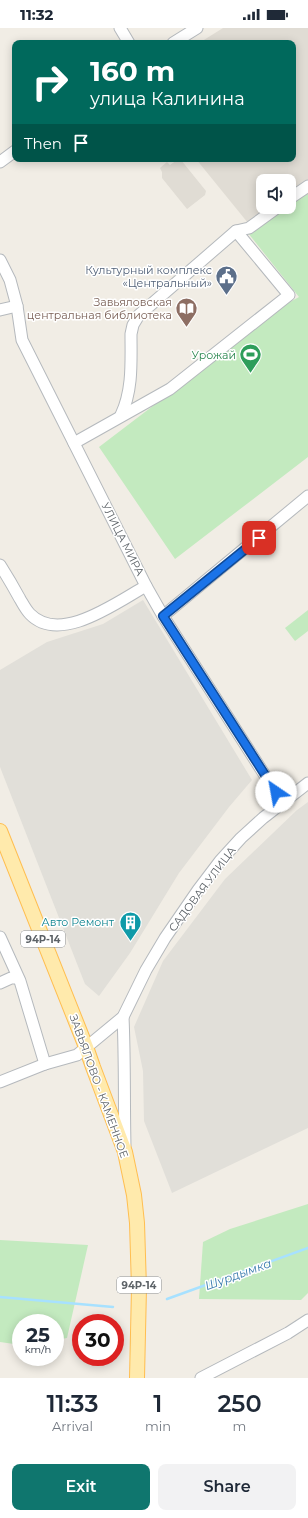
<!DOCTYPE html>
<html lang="en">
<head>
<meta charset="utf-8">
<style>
	body { margin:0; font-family:Montserrat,sans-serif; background:#f2f2f3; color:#1f2937; height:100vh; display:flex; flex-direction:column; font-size:15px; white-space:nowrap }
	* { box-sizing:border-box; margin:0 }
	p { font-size:13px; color:#747a83 }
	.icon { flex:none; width:22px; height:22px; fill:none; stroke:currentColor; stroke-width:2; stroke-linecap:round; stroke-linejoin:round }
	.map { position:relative; height:1350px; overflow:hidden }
	.side { display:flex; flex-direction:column; background:#fff; flex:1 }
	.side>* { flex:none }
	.top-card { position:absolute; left:12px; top:12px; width:284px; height:122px; border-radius:8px; box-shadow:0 2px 10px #0003; background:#00695c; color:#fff; overflow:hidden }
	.controls { position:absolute; left:256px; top:146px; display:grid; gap:8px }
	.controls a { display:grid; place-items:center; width:40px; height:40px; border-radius:8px; background:#fff; box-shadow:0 2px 10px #0003; font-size:20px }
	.speed { position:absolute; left:12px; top:1286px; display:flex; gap:8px; font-size:20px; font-weight:700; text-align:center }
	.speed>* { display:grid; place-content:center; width:52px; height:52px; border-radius:50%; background:#fff; box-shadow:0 2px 10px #0003; line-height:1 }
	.speed small { font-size:10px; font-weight:400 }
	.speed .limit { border:6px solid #d22; background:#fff; color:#111 }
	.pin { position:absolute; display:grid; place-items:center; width:34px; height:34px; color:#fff; margin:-17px; border-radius:8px; box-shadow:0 2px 6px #0006 }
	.me { position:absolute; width:44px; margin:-22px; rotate:327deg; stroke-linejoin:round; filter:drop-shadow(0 0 3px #0008) }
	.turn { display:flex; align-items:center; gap:14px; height:84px; padding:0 12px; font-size:18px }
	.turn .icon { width:52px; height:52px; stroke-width:2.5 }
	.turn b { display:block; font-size:28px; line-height:34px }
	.then { display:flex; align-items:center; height:38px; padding:0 12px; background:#0003; gap:8px; font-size:15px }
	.eta { display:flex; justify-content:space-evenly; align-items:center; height:68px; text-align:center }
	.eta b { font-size:24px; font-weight:600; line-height:28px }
	.action { display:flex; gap:8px; margin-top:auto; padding:8px 12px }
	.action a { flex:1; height:46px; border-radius:8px; background:#0f766e; color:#fff; font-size:16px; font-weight:600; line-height:46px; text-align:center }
	.action a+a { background:#f2f2f3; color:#1f2937 }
	.status { display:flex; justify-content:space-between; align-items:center; height:28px; padding:0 20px; background:#fff; direction:ltr }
	.status svg { height:11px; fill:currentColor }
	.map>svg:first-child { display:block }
</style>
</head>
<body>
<div class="status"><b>11:32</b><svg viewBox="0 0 49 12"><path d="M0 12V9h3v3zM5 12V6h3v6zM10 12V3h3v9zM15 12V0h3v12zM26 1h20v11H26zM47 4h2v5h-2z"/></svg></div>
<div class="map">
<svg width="308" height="1350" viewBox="0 0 308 1350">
	<rect width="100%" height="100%" fill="#f1ede5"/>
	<g fill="#e1dfd9">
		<polygon points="143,572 252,752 229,779 179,845 130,925 99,968 85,956 83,951 0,739 0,642 47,614 103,596"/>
		<polygon points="308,774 308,1100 172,1165 144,1093 143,1043 134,999 163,933 225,851 297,782"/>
	</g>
	<g fill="#e0dcd4">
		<polygon points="223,0 308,0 308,152 289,166 289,153 263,153 263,179 270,179 248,195 196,131 293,131 293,15 199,15"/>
		<polygon points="177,132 181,132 206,163 205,167 187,181 162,150 162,144 160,140 167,134 170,137"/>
	</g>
	<g fill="#c3eabf">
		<polygon points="308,163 308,429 175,531 99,419 288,275 299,269 248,205 285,179 289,179 289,176"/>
		<polygon points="308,582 308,603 295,613 285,600"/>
		<polygon points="308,1176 308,1265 301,1272 199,1271 203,1214 230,1201"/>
		<polygon points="0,1212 88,1217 67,1310 55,1312 55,1295 21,1295 21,1317 0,1314"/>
	</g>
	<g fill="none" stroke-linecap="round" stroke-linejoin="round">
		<g stroke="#a7e1ff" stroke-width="2.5">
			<polyline points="0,1269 113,1279"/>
			<polyline points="167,1271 308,1220"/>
		</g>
		<defs>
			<g id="minor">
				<polyline points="120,0 129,15"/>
				<polyline points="173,15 197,0"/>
				<polyline points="0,134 15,123"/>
				<polyline points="289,171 308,158"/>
				<polyline points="0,232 10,252 17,278 22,312 146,558 163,588 282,774"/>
				<polyline points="0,282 17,278"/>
				<path d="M121,387C133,362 131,333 131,306L133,297L139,287L236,203L249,200L278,179"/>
				<polyline points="74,415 170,361 289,267 236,203"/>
				<path d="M0,537C7,548 14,560 20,571C23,576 26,582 30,586C60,617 117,574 146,558"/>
				<polyline points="163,588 308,468"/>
				<polyline points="0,909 20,953 45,1036"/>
				<polyline points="0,955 11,950 18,950"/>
				<path d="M123,989C125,1032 124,1075 125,1118"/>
				<polyline points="0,1054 45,1036 77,1027 123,989 146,942 165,910 198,862 220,833 241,810 263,790 308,755"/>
				<polyline points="201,1350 288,1305 308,1292"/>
			</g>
			<polyline id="major" points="0,803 86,1019 93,1039 125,1124 134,1167 137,1195 139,1260 137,1350"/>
		</defs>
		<use href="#minor" stroke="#b5b9bd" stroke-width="13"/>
		<use href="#major" stroke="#ffbe50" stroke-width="16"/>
		<use href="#minor" stroke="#fff" stroke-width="11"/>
		<use href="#major" stroke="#ffeaac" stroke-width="14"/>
	</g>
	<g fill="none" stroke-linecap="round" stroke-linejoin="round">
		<defs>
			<polyline id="route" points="259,510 163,588 276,764"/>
		</defs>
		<use href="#route" stroke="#114b97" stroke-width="10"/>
		<use href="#route" stroke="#1a73e8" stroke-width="7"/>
	</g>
	<defs>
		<symbol id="civic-pin" viewBox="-11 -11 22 30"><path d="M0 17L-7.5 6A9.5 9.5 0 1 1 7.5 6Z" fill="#5c6f8a" stroke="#fff"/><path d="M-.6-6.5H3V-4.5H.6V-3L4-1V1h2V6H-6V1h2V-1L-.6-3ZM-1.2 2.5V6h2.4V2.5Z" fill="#fff"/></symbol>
		<symbol id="library-pin" viewBox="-11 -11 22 30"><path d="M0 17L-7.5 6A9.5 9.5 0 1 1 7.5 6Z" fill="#8d6e63" stroke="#fff"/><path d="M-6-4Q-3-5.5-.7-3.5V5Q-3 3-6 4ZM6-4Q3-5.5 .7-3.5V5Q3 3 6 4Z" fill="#fff"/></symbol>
		<symbol id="stadium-pin" viewBox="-11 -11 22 30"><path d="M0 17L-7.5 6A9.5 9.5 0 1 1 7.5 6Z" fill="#2e9e5b" stroke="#fff"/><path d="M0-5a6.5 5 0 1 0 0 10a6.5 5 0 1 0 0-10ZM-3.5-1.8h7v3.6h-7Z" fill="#fff"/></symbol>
		<symbol id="building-pin" viewBox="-11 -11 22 30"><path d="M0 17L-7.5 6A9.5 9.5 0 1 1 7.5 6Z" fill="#0f9aa8" stroke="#fff"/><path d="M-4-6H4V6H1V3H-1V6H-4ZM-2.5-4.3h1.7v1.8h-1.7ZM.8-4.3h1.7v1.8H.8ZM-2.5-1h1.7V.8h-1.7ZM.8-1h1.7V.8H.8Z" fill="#fff"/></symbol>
	</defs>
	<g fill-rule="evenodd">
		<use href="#civic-pin" x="214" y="236" width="25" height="34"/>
		<use href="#library-pin" x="174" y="268" width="25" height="34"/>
		<use href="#stadium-pin" x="238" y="314" width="25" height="34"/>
		<use href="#building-pin" x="118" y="882" width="25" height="34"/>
	</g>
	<g text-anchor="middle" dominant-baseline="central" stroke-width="3" stroke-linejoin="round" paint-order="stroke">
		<g fill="#fff" stroke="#8d9195" stroke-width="1">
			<rect x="21" y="903" width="44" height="16" rx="3"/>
			<rect x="117" y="1249" width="44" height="16" rx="3"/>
		</g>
		<g font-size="10" font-weight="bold" fill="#5c6267">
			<text x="43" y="911">94Р-14</text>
			<text x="139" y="1257">94Р-14</text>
		</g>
		<g font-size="11" fill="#4e5e75" stroke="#fff" text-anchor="end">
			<text x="212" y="242">Культурный комплекс<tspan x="212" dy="13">«Центральный»</tspan></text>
		</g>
		<g font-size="11" fill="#785e54" stroke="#fff" text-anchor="end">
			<text x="172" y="274">Завьяловская<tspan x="172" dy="13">центральная библиотека</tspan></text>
		</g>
		<g font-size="11" fill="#27864d" stroke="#fff" text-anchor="end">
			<text x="236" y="327">Урожай</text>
		</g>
		<g font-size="11" fill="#5c6267" stroke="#fff">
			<text transform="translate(123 511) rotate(63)">УЛИЦА МИРА</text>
			<text transform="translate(202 861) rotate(-53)">САДОВАЯ УЛИЦА</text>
			<text transform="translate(99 1058) rotate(70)">ЗАВЬЯЛОВО - КАМЕННОЕ</text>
		</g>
		<g font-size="11" fill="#0d838f" stroke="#fff" text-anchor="end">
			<text x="114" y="894">Авто Ремонт</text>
		</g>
		<g font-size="12" font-style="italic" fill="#37a" stroke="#fff">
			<text transform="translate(238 1246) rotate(-20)">Шурдымка</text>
		</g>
	</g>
</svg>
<div class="controls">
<a><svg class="icon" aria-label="sound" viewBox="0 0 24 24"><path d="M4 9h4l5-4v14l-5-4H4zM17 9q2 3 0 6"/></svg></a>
</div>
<div class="speed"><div>25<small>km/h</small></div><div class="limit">30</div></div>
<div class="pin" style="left:259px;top:510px;background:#d93025"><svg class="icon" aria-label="arrive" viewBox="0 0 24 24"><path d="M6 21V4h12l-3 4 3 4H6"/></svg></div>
<svg class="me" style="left:276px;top:764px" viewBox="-20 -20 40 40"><circle r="19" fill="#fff"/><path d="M0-13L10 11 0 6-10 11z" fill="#1a73e8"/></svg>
<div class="top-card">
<div class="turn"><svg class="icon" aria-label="right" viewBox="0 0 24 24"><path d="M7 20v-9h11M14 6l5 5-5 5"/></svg><div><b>160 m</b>улица Калинина</div></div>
<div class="then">Then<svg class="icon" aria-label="arrive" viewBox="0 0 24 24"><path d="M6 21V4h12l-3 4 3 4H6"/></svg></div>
</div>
</div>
<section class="side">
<div class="eta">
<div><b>11:33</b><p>Arrival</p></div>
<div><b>1</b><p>min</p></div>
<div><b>250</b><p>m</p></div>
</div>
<div class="action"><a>Exit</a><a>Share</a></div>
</section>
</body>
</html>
